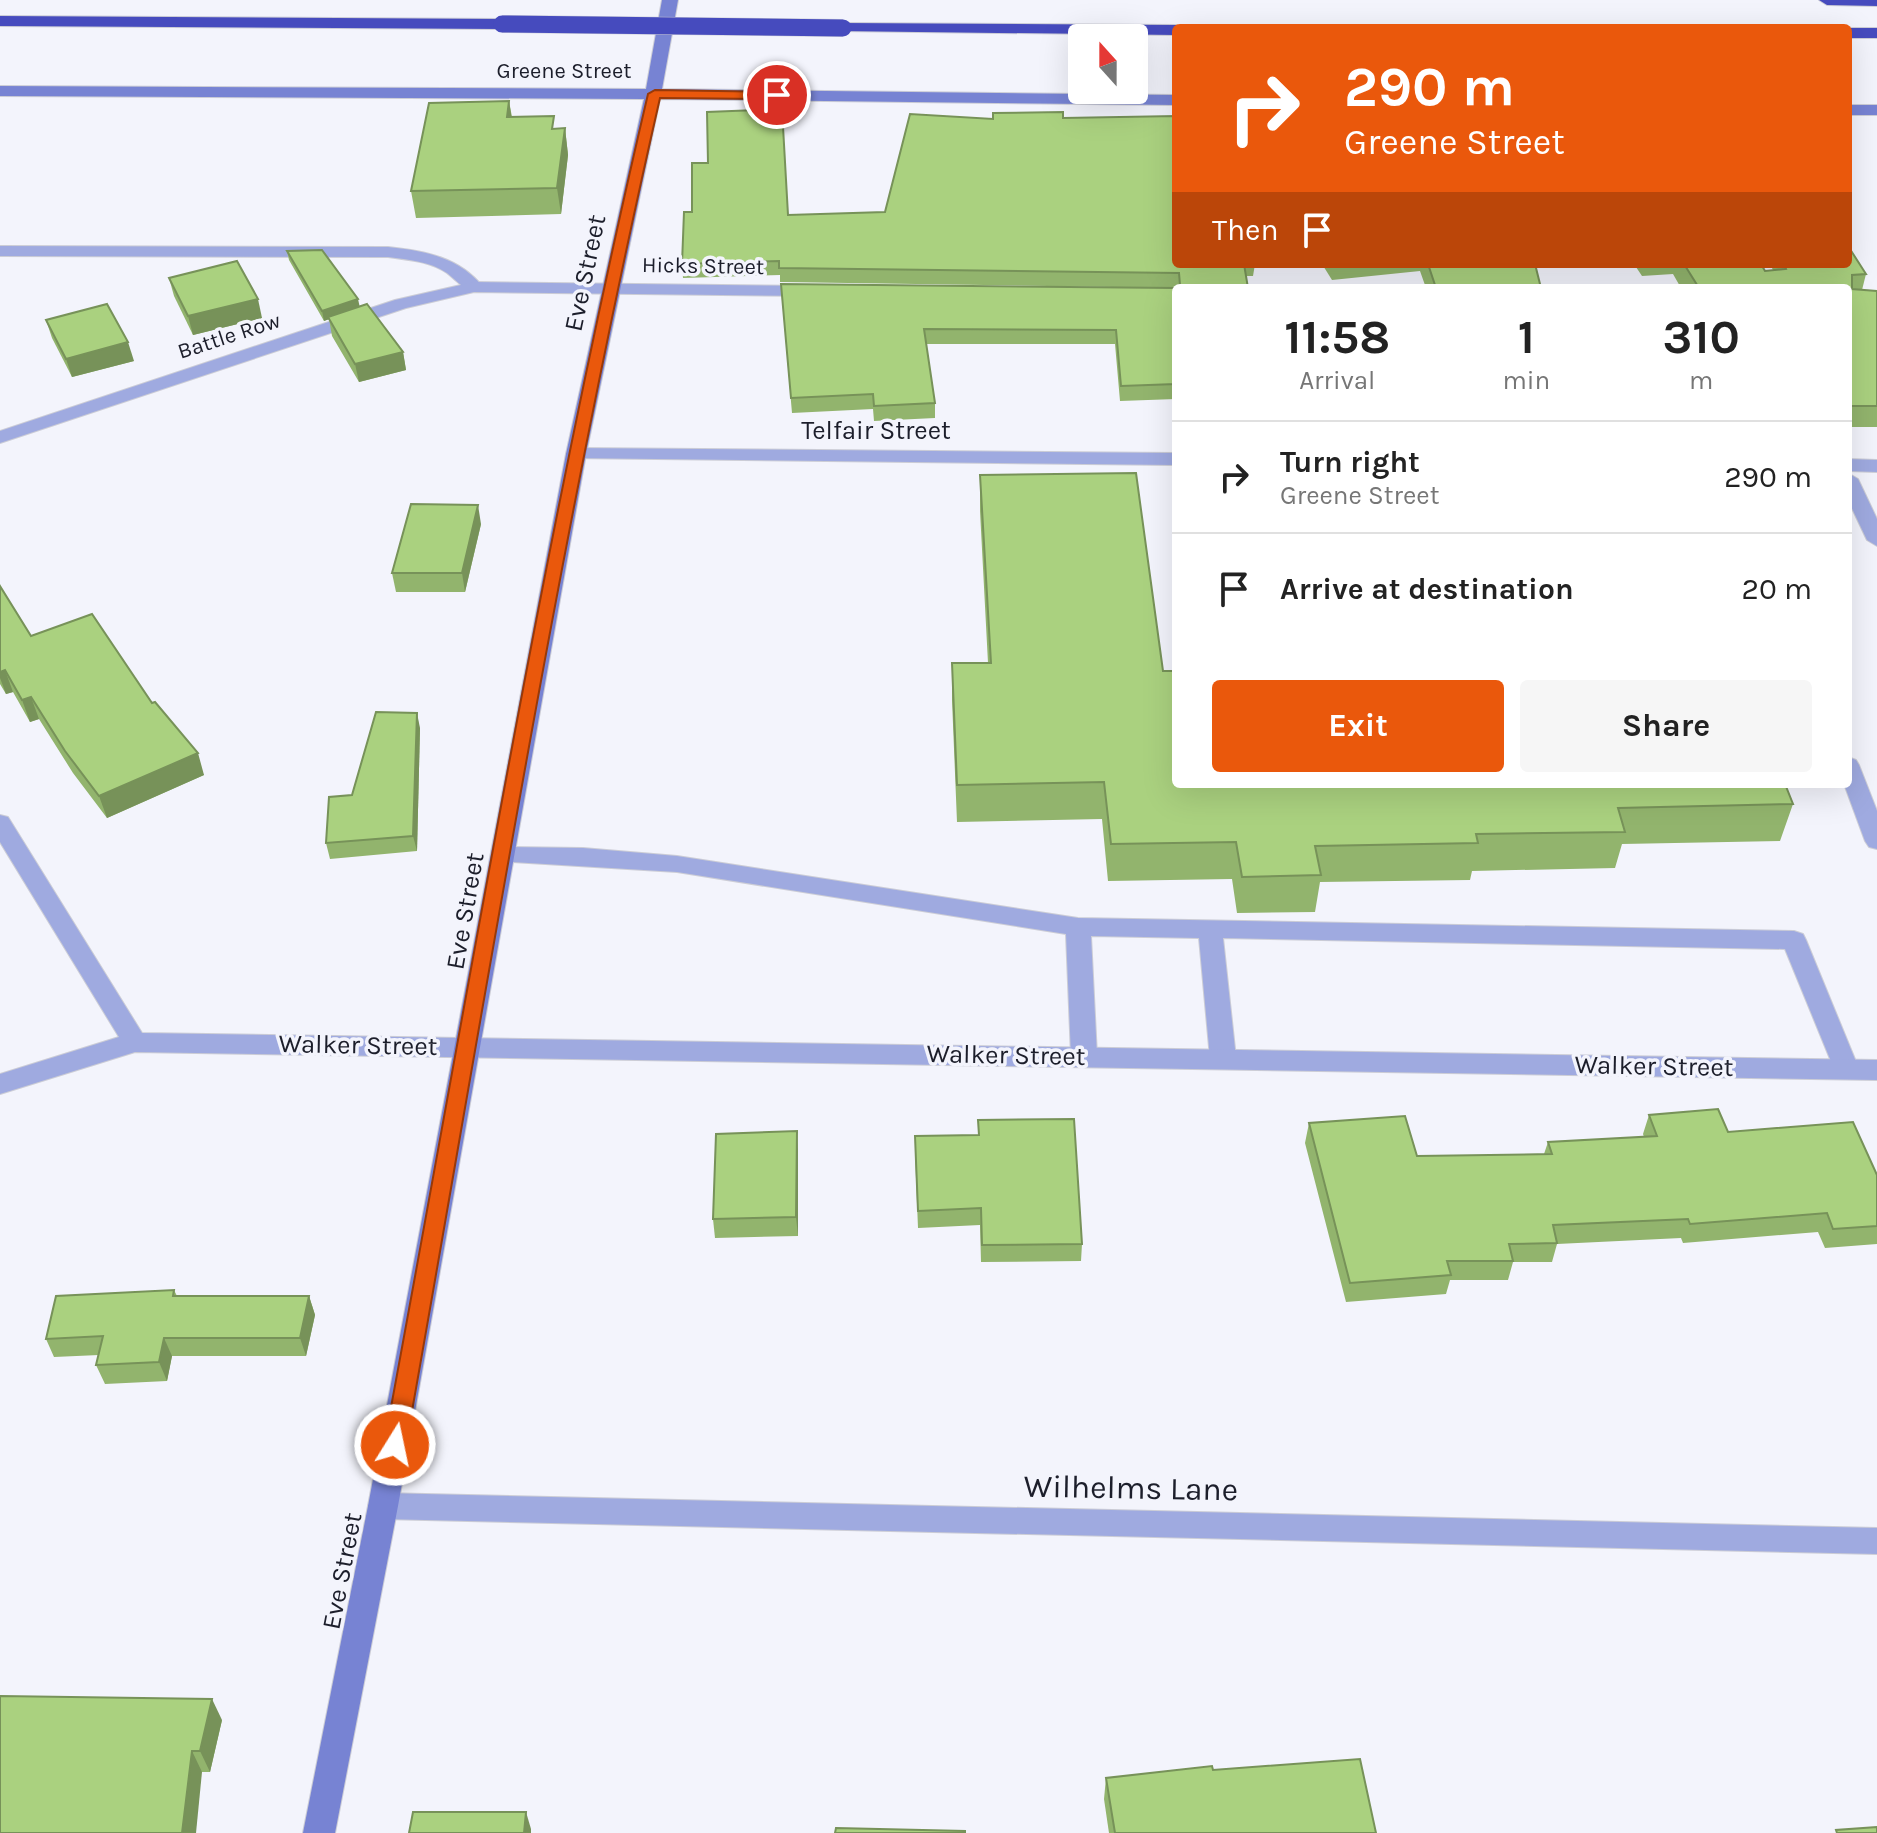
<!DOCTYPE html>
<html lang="en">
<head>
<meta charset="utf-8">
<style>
	body { margin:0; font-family:Karla,sans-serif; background:#f6f6f6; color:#222; height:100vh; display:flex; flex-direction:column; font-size:30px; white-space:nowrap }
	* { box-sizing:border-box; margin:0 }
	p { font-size:26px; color:#767676 }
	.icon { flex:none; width:44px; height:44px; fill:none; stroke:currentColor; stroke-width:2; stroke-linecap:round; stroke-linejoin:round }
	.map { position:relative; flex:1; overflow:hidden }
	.details { position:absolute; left:1172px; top:284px; width:680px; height:504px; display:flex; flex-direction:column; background:#fff; border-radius:8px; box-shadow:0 8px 32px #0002 }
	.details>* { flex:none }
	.hud { position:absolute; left:1172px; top:24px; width:680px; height:244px; border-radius:8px; box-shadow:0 8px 32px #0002; background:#ea580c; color:#fff; overflow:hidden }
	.needle { width:52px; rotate:339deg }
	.controls { position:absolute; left:1068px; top:24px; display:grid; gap:16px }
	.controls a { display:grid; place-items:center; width:80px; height:80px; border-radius:8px; background:#fff; box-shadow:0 8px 32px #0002; font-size:40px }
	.pin { position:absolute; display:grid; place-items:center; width:68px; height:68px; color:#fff; margin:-34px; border:4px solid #fff; border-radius:50%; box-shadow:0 2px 8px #0007 }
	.me { position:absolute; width:88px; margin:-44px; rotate:10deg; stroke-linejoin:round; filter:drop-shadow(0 0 6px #0008) }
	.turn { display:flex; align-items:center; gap:28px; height:168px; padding:0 40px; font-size:36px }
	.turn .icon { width:104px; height:104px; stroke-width:2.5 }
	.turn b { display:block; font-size:56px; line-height:68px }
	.then { display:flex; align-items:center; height:76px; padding:0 40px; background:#0003; gap:16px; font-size:30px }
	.eta { display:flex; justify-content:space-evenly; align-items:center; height:136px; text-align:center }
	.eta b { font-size:48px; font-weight:700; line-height:56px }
	.action { display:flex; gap:16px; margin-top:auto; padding:16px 40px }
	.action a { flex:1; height:92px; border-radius:8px; background:#ea580c; color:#fff; font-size:32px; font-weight:700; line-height:92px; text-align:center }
	.action a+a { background:#f6f6f6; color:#222 }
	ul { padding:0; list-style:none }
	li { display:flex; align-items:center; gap:24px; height:112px; padding:0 40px; border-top:2px solid #e0e0e0 }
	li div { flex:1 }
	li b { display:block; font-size:30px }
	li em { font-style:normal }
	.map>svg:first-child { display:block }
</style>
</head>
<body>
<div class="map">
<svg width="1877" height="1833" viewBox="0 0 1877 1833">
	<rect width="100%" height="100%" fill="#f3f4fc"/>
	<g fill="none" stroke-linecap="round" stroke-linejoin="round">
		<defs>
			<g id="lane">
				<path d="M0,246L388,247C425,251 459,257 483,287L474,292C463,289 456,280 447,273C429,261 409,260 388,257L0,256Z"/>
				<polygon points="1848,473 1858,479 1877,519 1877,546 1867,540 1848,500"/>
				<polygon points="1848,757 1856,760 1859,765 1877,811 1877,849 1869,847 1865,841 1844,784 1848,784"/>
				<polygon points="504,847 583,848 677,856 1078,918 1794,931 1803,934 1806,940 1859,1069 1855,1076 1846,1079 1837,1076 1785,949 1223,938 1236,1058 1232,1065 1223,1068 1214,1065 1210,1058 1199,938 1091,936 1097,1056 1093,1063 1084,1066 1075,1063 1071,1056 1066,934 677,872 496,861 492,855 496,849"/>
				<polygon points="383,1493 1877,1528 1877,1554 383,1519 373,1515 368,1506 373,1497"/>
			</g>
			<g id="street">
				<polygon points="474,282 814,286 823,291 814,296 474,292 406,308 0,443 0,431 395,300"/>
				<polygon points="576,448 1176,453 1176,465 569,458 566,454 569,450"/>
				<polygon points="1848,459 1877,460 1877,472 1848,471"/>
				<polygon points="0,815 8,817 142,1033 1877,1060 1877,1080 135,1052 0,1094 0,1074 119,1037 0,842"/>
			</g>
			<g id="secondary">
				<polygon points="662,0 678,0 662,89 1176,95 1176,105 660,99 586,454 398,1506 335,1833 303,1833 368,1506 566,454 644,99 0,96 0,86 646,89"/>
				<rect x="1848" y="105" width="29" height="10"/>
			</g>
			<g id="highway">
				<polygon points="1819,0 1877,0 1877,6 1827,5"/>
				<polygon points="0,16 502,19 510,24 502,29 0,26"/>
				<polygon points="843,23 1176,25 1182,28 1176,28 1176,35 838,31 838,25"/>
				<rect x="1848" y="28" width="29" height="10"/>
			</g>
		</defs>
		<use href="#lane" stroke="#cccdd6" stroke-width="2"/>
		<use href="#street" stroke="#cccdd6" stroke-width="2"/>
		<use href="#secondary" stroke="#cccdd6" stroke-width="2"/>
		<use href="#highway" stroke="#cccdd6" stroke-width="2"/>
		<use href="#lane" fill="#9faae0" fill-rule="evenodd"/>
		<use href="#street" fill="#9faae0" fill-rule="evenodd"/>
		<use href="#secondary" fill="#7783d3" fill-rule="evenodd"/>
		<use href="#highway" fill="#464bbe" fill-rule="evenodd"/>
		<defs>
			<polyline id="highway-bridge" points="502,24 843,28"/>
		</defs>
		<use href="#highway-bridge" stroke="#cccdd6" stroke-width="18" stroke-linecap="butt"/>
		<use href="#highway-bridge" stroke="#464bbe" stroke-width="17"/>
	</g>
	<g fill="#92b46d">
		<polygon points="509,101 512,117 555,129 565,128 568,155 561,214 416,218 411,191"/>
		<polygon points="1063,118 1176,264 1255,264 1253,276 1246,276 1178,288 780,282 780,275 683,278 682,264 885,212 993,119"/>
		<polygon points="287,251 360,307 403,352 406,370 359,382 332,336 329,319 324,321 289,260"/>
		<polygon points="1322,264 1535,264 1541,288 1426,288 1420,271 1332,280"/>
		<polygon points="1634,264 1761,264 1765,271 1773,270 1770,264 1848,264 1866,274 1862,290 1877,291 1877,427 1848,427 1848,288 1681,288 1673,274 1642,276"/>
		<polygon points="169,278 262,318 193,335 174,296"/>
		<polygon points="1176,288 1176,399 1120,401 1115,344 926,344 935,403 935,418 874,421 873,409 792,413 782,298"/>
		<polygon points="46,320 134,361 72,377 52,338"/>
		<polygon points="980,475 1163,671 1793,804 1780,841 1622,844 1615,868 1472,871 1470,880 1320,882 1315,912 1237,913 1232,879 1108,881 1102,819 957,822 952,700 952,663 988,663 980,511"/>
		<polygon points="481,524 465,592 396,592 392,573"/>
		<polygon points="0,586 31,636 152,703 204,775 107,818 73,773 39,719 30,722 13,692 6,694 0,684"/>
		<polygon points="420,728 417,851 330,859 326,843"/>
		<polygon points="1649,1115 1728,1132 1877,1175 1877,1244 1825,1248 1818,1232 1683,1243 1681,1238 1557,1244 1552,1262 1513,1262 1508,1280 1450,1280 1446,1294 1346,1302 1305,1143 1309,1123 1417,1156 1544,1154 1548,1142 1644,1137 1643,1134"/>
		<polygon points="978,1120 1082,1244 1081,1261 981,1262 980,1225 918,1228 915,1154 978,1135"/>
		<polygon points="798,1150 798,1236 715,1238 713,1219"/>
		<polygon points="174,1290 177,1296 309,1296 315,1315 306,1356 172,1356 167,1381 105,1384 96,1365 99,1355 54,1357 46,1339"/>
		<polygon points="222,1720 210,1772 202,1772 0,1833"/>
		<polygon points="1213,1770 1376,1833 1109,1833 1104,1799 1106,1778"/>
	</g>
	<g fill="#779259">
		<polygon points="509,101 513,127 507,117"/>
		<polygon points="565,128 568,155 561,214 557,188"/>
		<polygon points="258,299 262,318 193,335 188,316"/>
		<polygon points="358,299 360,308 324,321 322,311"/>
		<polygon points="128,342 134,361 72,377 66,359"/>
		<polygon points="403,352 406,370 359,382 355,364"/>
		<polygon points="478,505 481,524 465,592 462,573"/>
		<polygon points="5,670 13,692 6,694 0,678 0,672"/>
		<polygon points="31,697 39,719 30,722 22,700"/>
		<polygon points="417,713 420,728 417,851 413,836"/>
		<polygon points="198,753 204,775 107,818 99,796"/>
		<polygon points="797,1131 798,1150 798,1236 796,1217"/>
		<polygon points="309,1296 315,1315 306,1356 300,1338"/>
		<polygon points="164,1338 172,1356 167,1381 159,1362"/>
		<polygon points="212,1699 222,1720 210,1772 200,1751"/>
		<polygon points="192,1751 202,1772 196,1833 182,1833"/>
		<polygon points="526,1812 531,1829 531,1833 524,1833"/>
	</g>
	<g fill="#aad17f" stroke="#779259" stroke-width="2">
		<polygon points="509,101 507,117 554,116 552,129 565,128 557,188 411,191 429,103"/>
		<polygon points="782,109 788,215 885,212 910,114 993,119 993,113 1063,112 1063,118 1176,116 1176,264 1244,264 1248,288 1178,288 1180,285 1179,273 779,268 779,261 682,264 684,212 692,212 692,163 708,163 707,112"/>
		<polygon points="1848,246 1866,274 1852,275 1852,289 1877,291 1877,406 1848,406 1848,288 1699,288 1684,264 1761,264 1765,271 1786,269 1784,264 1848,264"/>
		<polygon points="322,250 358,299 322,311 287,251"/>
		<polygon points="237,261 258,299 188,316 169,278"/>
		<polygon points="1428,264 1535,264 1541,288 1436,288"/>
		<polygon points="781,284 1176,288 1176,384 1121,386 1116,330 924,329 935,403 874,406 873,394 791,398"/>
		<polygon points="107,304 128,342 66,359 46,320"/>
		<polygon points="367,304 403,352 355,364 328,317"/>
		<polygon points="1136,473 1163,671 1176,671 1176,784 1785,784 1793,804 1618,808 1625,832 1476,834 1478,843 1315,846 1321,875 1242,877 1236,842 1111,844 1104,782 957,785 952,663 991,663 980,475"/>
		<polygon points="411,504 478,505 462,573 392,573"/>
		<polygon points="0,586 31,636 92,614 152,703 155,702 198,753 99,796 65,751 31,697 22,700 5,670 0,672"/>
		<polygon points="376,712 417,713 413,836 326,843 329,797 352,795"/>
		<polygon points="1718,1109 1728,1132 1853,1122 1877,1175 1877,1226 1833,1229 1827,1213 1690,1224 1688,1219 1553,1225 1557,1243 1509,1244 1513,1261 1447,1261 1451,1275 1350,1283 1309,1123 1405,1116 1417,1156 1552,1154 1548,1142 1657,1136 1649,1115"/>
		<polygon points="1074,1119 1082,1244 982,1245 981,1208 918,1211 915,1136 979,1135 978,1120"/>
		<polygon points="797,1131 796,1217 713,1219 716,1134"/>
		<polygon points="174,1290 173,1296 309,1296 300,1338 164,1338 159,1362 96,1365 103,1336 46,1339 56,1296"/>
		<polygon points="0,1696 212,1699 200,1751 192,1751 182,1833 0,1833"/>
		<polygon points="1360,1759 1376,1833 1115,1833 1106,1778 1212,1766 1213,1770"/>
		<polygon points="413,1812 526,1812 524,1833 409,1833"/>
		<polygon points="1877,1827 1877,1833 1837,1833 1836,1830"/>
		<polygon points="836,1828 965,1831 965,1833 835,1833"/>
	</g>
	<path fill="#ea580c" stroke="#983908" stroke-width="2" d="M655,90L777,92L784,95L777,99L660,98C558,543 486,995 406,1445L403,1452L395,1455L387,1452L384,1445C468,994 543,540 648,94Z"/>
	<g text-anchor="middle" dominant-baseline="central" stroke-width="7" stroke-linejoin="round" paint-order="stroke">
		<g font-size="22" fill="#1c1e2b" stroke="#f3f4fc">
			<text x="564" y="71">Greene Street</text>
			<text transform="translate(703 266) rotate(1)">Hicks Street</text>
			<text transform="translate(229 336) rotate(-18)">Battle Row</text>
		</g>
		<g font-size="26" fill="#1c1e2b" stroke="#f3f4fc">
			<text transform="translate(585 273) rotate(-78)">Eve Street</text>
			<text x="876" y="430">Telfair Street</text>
			<text transform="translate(465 911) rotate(-80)">Eve Street</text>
			<text transform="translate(358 1045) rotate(1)">Walker Street</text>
			<text transform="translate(1006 1055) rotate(1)">Walker Street</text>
			<text transform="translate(1654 1066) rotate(1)">Walker Street</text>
			<text transform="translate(342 1571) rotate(-79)">Eve Street</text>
		</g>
		<g font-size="32" fill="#1c1e2b" stroke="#f3f4fc">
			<text transform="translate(1131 1488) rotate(1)">Wilhelms Lane</text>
		</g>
	</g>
</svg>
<div class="controls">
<a><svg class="needle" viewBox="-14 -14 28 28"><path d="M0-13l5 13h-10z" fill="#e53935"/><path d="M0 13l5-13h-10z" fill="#767676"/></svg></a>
</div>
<div class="pin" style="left:777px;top:95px;background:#d93025"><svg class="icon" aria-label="arrive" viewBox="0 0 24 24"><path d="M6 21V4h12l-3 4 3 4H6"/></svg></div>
<svg class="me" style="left:395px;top:1445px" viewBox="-20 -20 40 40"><circle r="17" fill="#ea580c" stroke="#fff" stroke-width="3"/><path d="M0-11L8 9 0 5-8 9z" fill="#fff"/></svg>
<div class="hud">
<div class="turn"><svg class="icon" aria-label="right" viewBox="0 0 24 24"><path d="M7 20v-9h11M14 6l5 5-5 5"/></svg><div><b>290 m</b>Greene Street</div></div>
<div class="then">Then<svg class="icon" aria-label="arrive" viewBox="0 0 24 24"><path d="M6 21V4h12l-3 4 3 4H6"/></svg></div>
</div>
<section class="details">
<div class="eta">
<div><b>11:58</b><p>Arrival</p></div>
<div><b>1</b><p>min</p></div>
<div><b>310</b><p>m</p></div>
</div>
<ul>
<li><svg class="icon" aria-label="right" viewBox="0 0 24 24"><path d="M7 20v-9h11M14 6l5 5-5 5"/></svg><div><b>Turn right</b><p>Greene Street</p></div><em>290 m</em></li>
<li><svg class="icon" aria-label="arrive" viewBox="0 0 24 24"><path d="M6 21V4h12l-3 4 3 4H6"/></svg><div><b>Arrive at destination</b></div><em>20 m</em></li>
</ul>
<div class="action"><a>Exit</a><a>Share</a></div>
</section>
</div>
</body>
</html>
